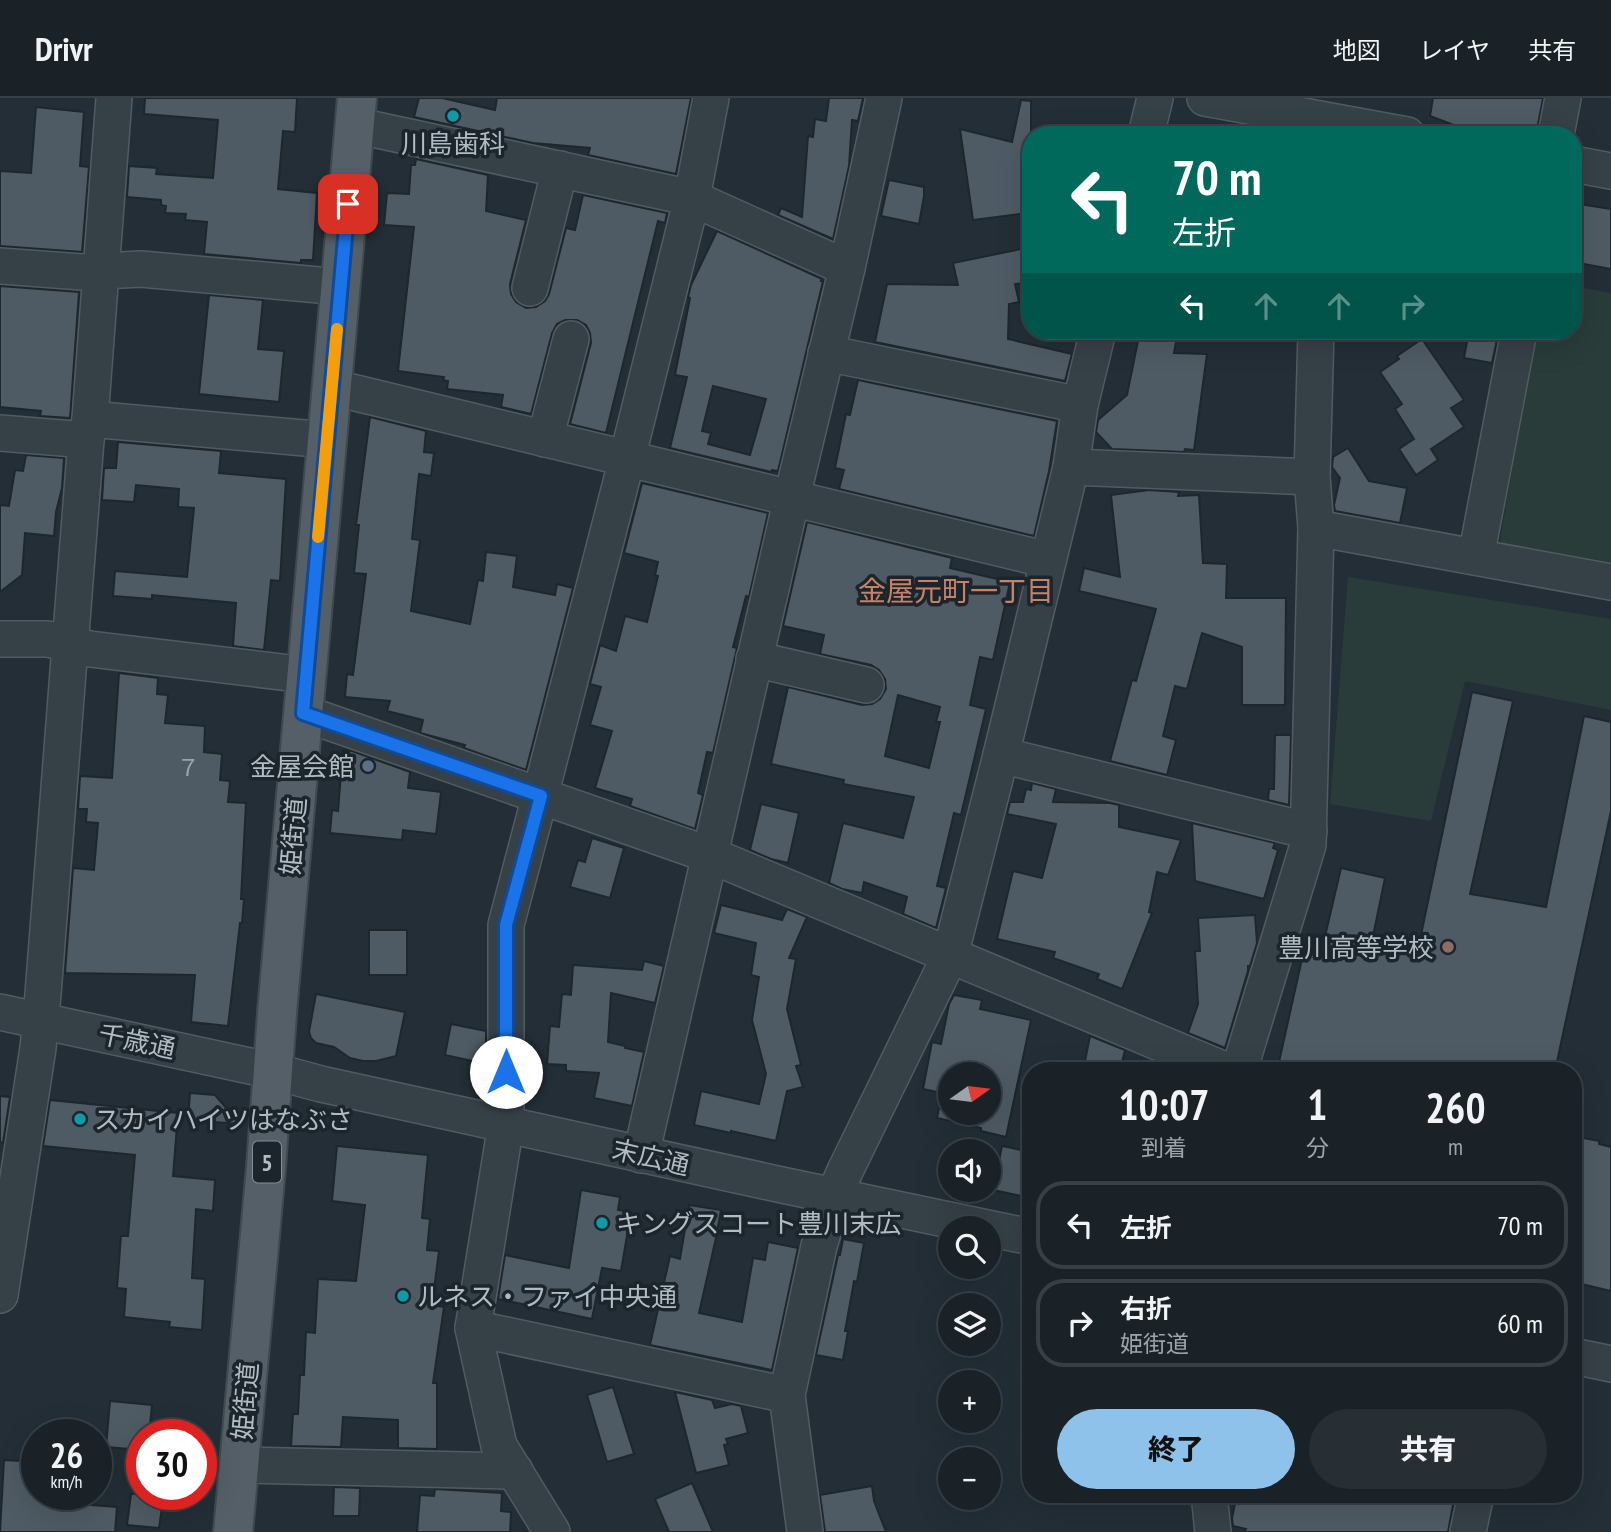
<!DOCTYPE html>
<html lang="ja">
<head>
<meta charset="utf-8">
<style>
	body { margin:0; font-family:"PT Sans Narrow","Noto Sans JP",sans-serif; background:#272f34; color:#f1f3f6; height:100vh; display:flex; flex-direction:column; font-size:26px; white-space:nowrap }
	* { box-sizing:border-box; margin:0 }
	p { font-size:23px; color:#9fa4a8 }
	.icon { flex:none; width:38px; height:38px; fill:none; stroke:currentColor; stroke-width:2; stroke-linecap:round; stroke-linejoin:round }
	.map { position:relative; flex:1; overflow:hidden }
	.panel { position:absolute; left:1022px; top:964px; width:560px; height:441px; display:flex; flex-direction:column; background:#1a2228; border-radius:28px; box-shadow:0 7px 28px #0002,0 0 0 2px #383f45 }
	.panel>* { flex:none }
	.banner { position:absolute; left:1022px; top:28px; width:560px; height:214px; border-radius:28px; box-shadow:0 7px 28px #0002,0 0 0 2px #383f45; background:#00695c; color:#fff; overflow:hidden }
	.needle { width:46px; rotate:76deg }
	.fabs { position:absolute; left:938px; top:964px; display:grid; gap:14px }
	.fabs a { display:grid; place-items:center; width:63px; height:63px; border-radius:50%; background:#1a2228; box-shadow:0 7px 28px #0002,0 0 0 2px #383f45; font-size:35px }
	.speed { position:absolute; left:21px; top:1321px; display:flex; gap:14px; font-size:35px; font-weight:700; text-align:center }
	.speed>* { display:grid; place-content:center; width:91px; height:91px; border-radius:50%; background:#1a2228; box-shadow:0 7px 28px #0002,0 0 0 2px #383f45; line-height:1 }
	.speed small { font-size:18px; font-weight:400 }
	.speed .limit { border:10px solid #d22; background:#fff; color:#111 }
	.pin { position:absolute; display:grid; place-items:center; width:60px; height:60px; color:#fff; margin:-30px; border-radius:14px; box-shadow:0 4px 10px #0006 }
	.me { position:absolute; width:77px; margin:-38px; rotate:0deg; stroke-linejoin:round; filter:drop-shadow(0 0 5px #0008) }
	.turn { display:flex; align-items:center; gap:24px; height:147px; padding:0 35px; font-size:32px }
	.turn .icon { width:91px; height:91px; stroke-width:2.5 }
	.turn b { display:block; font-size:49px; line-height:60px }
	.lanes { display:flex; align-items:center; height:66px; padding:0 35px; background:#0003; justify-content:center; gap:35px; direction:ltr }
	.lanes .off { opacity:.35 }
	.eta { display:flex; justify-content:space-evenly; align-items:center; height:119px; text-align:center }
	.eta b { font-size:42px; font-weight:800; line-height:49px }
	.action { display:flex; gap:14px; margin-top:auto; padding:14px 35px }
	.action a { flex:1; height:80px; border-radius:42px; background:#8ec2eb; color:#111; font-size:28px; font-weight:800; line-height:80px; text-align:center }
	.action a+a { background:#272f34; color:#f1f3f6 }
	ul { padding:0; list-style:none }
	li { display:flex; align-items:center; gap:21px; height:88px; margin:0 14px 10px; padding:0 21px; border:4px solid #383f45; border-radius:28px }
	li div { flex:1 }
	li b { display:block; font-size:26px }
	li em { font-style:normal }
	header { display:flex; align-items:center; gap:42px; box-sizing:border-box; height:98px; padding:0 35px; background:#1a2228; border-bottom:2px solid #383f45 }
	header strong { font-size:33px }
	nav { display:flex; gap:38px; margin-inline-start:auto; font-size:24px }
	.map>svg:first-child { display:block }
</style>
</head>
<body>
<header>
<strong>Drivr</strong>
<nav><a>地図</a><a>レイヤ</a><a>共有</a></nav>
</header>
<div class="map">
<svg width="1611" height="1434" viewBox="0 0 1611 1434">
	<rect width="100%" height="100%" fill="#232e36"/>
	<g fill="#293c39">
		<polygon points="1573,188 1611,195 1611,468 1499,448 1536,233 1573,233"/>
		<polygon points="1348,479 1611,521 1611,612 1465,583 1431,723 1330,706"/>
	</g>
	<g fill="#4f5b64" stroke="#1e272d" stroke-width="2" fill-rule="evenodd">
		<polygon points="145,0 297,0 295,34 283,33 278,91 317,95 313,162 301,162 301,165 204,156 207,124 185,122 186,116 165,115 166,108 161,107 161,102 127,99 129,68 157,70 156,76 213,80 218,22 144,16"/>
		<polygon points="419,0 442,0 495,12 497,0 691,0 676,76 588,57 590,50 533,45 414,19"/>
		<polygon points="829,0 863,0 858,23 852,22 849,68 833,141 778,117 781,110 802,119 808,38 813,39 815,21 826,23"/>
		<polygon points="1433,0 1543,0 1536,37 1499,30 1464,31 1430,18"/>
		<polygon points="1021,2 1031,3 1031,107 1026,105 1027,115 973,122 960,31 1012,44"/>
		<polygon points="36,9 84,14 80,68 89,69 82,154 0,148 0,73 31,75"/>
		<polygon points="416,61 488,77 486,113 526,122 510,186 511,196 516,204 526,210 536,209 545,203 549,196 566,130 575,132 583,97 667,115 665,125 658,123 606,335 570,326 591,245 590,235 586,227 577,222 565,222 557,226 552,235 531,316 501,309 503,297 447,291 448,283 443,282 444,279 398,273 414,129 384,127 387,95 409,96 411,67 415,67"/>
		<polygon points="889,82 924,89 924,98 919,126 881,118"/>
		<polygon points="1573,105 1611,111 1611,171 1573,164"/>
		<path d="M717,133L822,181L821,183H823L778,373L772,372L771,374L670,350L687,279L675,277L690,200L688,199L691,187ZM713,288L766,301L750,357L708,346L711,335L702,333Z"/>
		<polygon points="1031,149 1031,179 1023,180 1024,185 1015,186 1019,204 1009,206 1008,241 1072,256 1065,283 875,244 887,186 958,187 953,165"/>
		<polygon points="0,188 79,194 70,320 40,318 41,313 0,309"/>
		<polygon points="209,197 263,202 258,251 284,253 279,304 199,296"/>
		<polygon points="1140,233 1178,233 1174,255 1207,256 1194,352 1185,351 1184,354 1112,351 1096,334 1098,322 1127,297"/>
		<polygon points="1469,233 1498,237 1492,265 1464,260"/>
		<polygon points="1422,241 1464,302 1451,310 1464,329 1431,351 1438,362 1416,377 1399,351 1414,341 1395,311 1402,306 1380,274 1399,261 1397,258"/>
		<polygon points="858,282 1057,323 1049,373 1034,438 839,391 844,372 835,370 846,316 850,317"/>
		<polygon points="370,319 426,333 424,354 434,355 431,378 419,376 412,441 420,442 411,513 470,526 478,482 483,483 486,454 517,458 513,489 555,497 557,486 573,490 526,672 464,650 465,647 420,635 423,622 387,613 390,603 345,599 347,576 353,577 366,476 354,475 359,427 356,427"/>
		<polygon points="118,344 221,353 219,375 286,381 280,483 271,482 264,552 233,548 236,505 152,497 152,501 113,498 115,473 187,479 194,410 178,409 179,391 136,387 134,404 102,402 104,370 116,370"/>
		<polygon points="1348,350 1369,383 1407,390 1400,425 1335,413 1334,407 1340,380 1332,369 1333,359"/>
		<polygon points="26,357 64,360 62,390 56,414 54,438 25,435 22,477 0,494 0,407 9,408 15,372 23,373"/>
		<polygon points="642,385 768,415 749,499 746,498 733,549 737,550 713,655 707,654 698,695 703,697 695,731 630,708 632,701 595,690 612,633 590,627 601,589 590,586 600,547 616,553 625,518 647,524 658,478 655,477 658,464 624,455"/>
		<polygon points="1149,392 1179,394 1178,398 1199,397 1203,465 1227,466 1226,500 1286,500 1285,607 1242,607 1242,549 1202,535 1187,591 1175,588 1163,638 1176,642 1167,677 1110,663 1132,582 1136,583 1156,511 1079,493 1084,470 1120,479 1111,397"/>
		<path d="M807,424L952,460L950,470L1010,484L993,562L980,559L970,607L986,611L961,717L954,715L937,788L946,790L936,830L903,816L907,799L864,784L862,795L842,791L829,785L843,725L903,740L914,699L843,686L844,682L771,666L788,589L862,607L872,606L880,601L886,591L885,581L879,572L871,567L820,556L824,537L783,528ZM898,597L940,609L936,624H940L929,670L885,658Z"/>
		<polygon points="119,575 158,580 157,596 168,597 165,625 205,628 204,654 222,656 220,682 230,683 228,704 246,705 241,801 244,801 242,825 240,825 228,928 191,924 195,877 65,875 73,770 94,772 98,725 86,724 87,711 78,711 80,678 112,680"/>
		<polygon points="1472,594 1513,603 1470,796 1546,809 1584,618 1611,624 1611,713 1555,973 1277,973 1306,843 1323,847 1341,770 1385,780 1371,848 1417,856"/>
		<polygon points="1275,637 1291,637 1289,707 1268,702 1269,691 1274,691"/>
		<polygon points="343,652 352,653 410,674 408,690 441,694 436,736 403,732 402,742 330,735 332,712 338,713"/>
		<polygon points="1032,685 1056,691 1053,704 1110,705 1119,707 1119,729 1181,742 1168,777 1157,774 1149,814 1152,815 1122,891 1097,881 1099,876 1053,860 1055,854 997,841 1013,773 1042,780 1056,726 1007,716 1010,704 1023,704 1026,691 1031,692"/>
		<polygon points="761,706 799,715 788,765 771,761 750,752"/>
		<polygon points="1192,725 1275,745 1273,750 1278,752 1264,801 1195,783"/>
		<polygon points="592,740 624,750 610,800 570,789 578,762 585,764"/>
		<polygon points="721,807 782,822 787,811 807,819 789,860 796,861 787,911 801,967 796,968 803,989 787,993 776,1043 731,1033 731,1035 694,1027 701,993 759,1006 766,976 752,922 759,879 751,877 756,845 714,835"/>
		<polygon points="1255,817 1257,845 1250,868 1248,868 1248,873 1225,950 1188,935 1198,906 1195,853 1200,853 1198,820"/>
		<rect x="369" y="832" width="38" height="45"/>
		<polygon points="644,863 664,868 655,905 611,895 608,944 625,948 625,950 644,954 632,1008 594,1000 599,975 566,973 566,967 547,966 550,928 559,929 562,896 571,897 573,867 642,872"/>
		<polygon points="316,896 405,914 396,958 376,963 363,963 350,960 334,949 316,945 311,940 309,934"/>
		<path d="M954,897L982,902L980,911L1031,922L1006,1039L981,1033V1030L937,1020L942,995L923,991L932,944L941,946L949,906ZM950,976H989V1015H950Z"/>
		<polygon points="451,926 486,933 486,966 445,957"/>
		<polygon points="1090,938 1125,952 1120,973 1083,973"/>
		<polygon points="190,995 215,997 240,1026 188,1022"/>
		<polygon points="0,998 10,999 3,1045 0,1044"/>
		<polygon points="50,1002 178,1015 173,1078 215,1082 213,1113 196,1111 192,1180 205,1181 202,1232 169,1229 170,1224 124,1219 126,1191 117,1190 121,1138 128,1138 135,1057 43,1048"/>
		<polygon points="1573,1038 1599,1043 1599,1046 1611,1049 1611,1193 1573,1184"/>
		<polygon points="337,1048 428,1057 422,1120 430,1121 427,1152 439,1153 432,1207 444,1209 433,1285 437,1285 437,1351 398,1350 398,1322 343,1319 341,1349 291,1348 293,1316 298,1316 300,1277 304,1277 306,1234 315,1235 318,1181 356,1183 365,1107 332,1103"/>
		<polygon points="1002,1048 1031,1054 1031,1100 993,1092"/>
		<polygon points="581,1092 620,1099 618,1112 631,1114 621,1173 602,1170 592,1221 498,1201 505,1157 569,1170"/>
		<polygon points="689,1107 721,1112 716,1140 699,1215 742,1224 753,1160 765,1162 768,1144 798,1150 772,1272 650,1247 670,1158 680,1161"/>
		<polygon points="843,1141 864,1145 857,1184 854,1183 845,1233 848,1233 843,1262 816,1257 838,1157 840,1157"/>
		<polygon points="613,1289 634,1356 607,1364 587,1297"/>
		<polygon points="675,1294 712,1302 715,1310 732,1306 741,1308 748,1335 726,1341 728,1346 724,1347 729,1367 696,1375"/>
		<polygon points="110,1303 152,1307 149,1337 142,1337 142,1352 106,1349"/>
		<polygon points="4,1362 37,1364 37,1396 79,1396 79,1406 117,1409 115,1434 0,1434"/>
		<polygon points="692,1385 713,1434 669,1434 655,1401"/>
		<polygon points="872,1388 874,1403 886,1434 825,1434 820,1397"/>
		<polygon points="334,1389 360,1390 359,1418 333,1418"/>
		<polygon points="435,1391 502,1395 501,1413 511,1414 510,1434 417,1434 420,1397 434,1398"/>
		<polygon points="131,1396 164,1396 159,1430 127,1427"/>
		<polygon points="1237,1396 1455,1396 1448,1434 1245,1434 1246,1431 1233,1428 1232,1420"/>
	</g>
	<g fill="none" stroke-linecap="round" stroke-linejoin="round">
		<defs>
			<g id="minor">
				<polyline points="1205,0 1407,37"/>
				<polyline points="354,27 692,100 847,170"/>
				<polyline points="1146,37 1155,0"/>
				<polyline points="1556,37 1563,0"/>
				<polyline points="1573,66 1611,73"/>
				<polyline points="0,168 82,174 141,171 341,189"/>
				<polyline points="530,190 560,71"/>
				<polyline points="826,255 1080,307"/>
				<polyline points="331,289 1048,462"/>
				<polyline points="90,321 327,342"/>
				<polyline points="0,335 86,342"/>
				<polyline points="545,341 571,241"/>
				<polyline points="1071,369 1312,379"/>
				<polyline points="1316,430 1611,484"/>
				<polyline points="1476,459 1519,233"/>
				<polyline points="0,541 48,541 90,551 306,577"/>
				<polyline points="754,561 866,587"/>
				<polyline points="303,615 710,757 1227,973"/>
				<polyline points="1001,657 1309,733"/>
				<polyline points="0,914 273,973 321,986 782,1087 1031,1139"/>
				<polyline points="1239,973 1308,747 1316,430 1312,379 1316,233"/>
				<polyline points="641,1057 792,399 847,170 884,0"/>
				<polyline points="0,1197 38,950 43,896 86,342 90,321 114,0"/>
				<polyline points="473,1230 787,1297"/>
				<polyline points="1573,1258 1611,1266"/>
				<polyline points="239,1367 515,1373"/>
				<polyline points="1209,1396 1213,1434"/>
				<polyline points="552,1434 499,1348 473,1230 506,1026 506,827 540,698 627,361 692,100 711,0"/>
				<polyline points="805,1434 787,1297 819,1148 834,1098 845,1073 950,858 1001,657 1071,369 1080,307 1098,233"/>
				<polyline points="1468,1434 1476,1396"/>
			</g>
			<polyline id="major" points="233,1434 266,1070 277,915 357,0"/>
		</defs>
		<use href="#minor" stroke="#515b61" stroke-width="38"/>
		<use href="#major" stroke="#404950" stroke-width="42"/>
		<use href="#minor" stroke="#364047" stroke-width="35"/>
		<use href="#major" stroke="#555f67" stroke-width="38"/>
	</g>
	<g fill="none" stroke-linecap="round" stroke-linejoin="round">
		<defs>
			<polyline id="route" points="348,106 303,615 541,698 506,827 506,974"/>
		</defs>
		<use href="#route" stroke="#114b97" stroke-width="18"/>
		<use href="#route" stroke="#1a73e8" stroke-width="12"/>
		<polyline stroke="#f59e0b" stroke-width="12" points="318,439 337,231"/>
	</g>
	<g fill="#0f9aa8" stroke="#1c252b" stroke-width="2.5">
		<circle cx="453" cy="18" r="7"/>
		<circle cx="80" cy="1021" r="7"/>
		<circle cx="602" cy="1125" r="7"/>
		<circle cx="403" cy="1198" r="7"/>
	</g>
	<circle fill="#5c6f8a" stroke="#1c252b" stroke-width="2.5" cx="368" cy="668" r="7"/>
	<circle fill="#8d6e63" stroke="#1c252b" stroke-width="2.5" cx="1448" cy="849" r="7"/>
	<g text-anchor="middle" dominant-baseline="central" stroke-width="7" stroke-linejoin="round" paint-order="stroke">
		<g font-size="23" fill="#98a3ab">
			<text x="188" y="669">７</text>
		</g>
		<rect fill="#1c252b" stroke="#848e95" stroke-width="2" x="253" y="1043.5" width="28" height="41" rx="5"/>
		<g font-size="24" font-weight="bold" fill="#b1bbc3">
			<text x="267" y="1064">5</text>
		</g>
		<g font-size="26" fill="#b1bbc3" stroke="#1c252b" text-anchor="start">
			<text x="453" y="45" text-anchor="middle">川島歯科</text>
			<text x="354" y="668" text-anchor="end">金屋会館</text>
			<text x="1434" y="849" text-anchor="end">豊川高等学校</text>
			<text x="94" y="1021">スカイハイツはなぶさ</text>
			<text x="616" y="1125">キングスコート豊川末広</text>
			<text x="417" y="1198">ルネス・ファイ中央通</text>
		</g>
		<g font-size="26" fill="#b1bbc3" stroke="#1c252b">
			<text transform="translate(293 738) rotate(-85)">姫街道</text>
			<text transform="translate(137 943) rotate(12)">千歳通</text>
			<text transform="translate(651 1059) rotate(13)">末広通</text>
			<text transform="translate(245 1303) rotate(-85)">姫街道</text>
		</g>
		<g font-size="28" fill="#c68169" stroke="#1c252b">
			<text x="956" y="492">金屋元町一丁目</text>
		</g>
	</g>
</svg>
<div class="fabs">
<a><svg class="needle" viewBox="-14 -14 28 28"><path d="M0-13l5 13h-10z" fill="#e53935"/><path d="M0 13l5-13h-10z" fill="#9fa4a8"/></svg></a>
<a><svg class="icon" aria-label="sound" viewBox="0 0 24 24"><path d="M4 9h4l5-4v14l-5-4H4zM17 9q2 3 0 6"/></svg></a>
<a><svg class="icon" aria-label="search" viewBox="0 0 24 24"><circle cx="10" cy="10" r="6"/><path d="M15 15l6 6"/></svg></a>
<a><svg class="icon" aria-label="layers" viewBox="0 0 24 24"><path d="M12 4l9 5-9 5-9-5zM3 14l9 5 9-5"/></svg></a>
<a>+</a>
<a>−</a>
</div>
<div class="speed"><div>26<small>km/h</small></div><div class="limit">30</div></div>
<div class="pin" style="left:348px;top:106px;background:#d93025"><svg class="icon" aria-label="arrive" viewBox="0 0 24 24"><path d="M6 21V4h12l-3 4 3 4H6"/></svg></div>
<svg class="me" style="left:506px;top:974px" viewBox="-20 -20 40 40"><circle r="19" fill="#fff"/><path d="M0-13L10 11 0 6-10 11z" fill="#1a73e8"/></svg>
<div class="banner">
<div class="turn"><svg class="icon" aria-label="left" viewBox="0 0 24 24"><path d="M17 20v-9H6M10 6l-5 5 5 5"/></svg><div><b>70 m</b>左折</div></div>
<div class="lanes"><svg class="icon" aria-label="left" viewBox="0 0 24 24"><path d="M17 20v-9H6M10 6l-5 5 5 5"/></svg><svg class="icon off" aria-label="ahead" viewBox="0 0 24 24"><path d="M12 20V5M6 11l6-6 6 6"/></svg><svg class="icon off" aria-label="ahead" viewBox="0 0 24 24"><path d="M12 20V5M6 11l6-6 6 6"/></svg><svg class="icon off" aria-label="right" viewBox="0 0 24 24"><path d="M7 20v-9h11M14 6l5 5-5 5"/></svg></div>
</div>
<section class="panel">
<div class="eta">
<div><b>10:07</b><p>到着</p></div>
<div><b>1</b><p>分</p></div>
<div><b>260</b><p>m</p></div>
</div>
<ul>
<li><svg class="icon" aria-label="left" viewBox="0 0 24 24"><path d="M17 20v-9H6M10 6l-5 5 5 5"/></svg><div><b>左折</b></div><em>70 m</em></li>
<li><svg class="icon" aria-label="right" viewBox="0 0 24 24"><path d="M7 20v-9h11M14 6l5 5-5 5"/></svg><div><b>右折</b><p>姫街道</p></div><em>60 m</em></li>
</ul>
<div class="action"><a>終了</a><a>共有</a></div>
</section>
</div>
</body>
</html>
